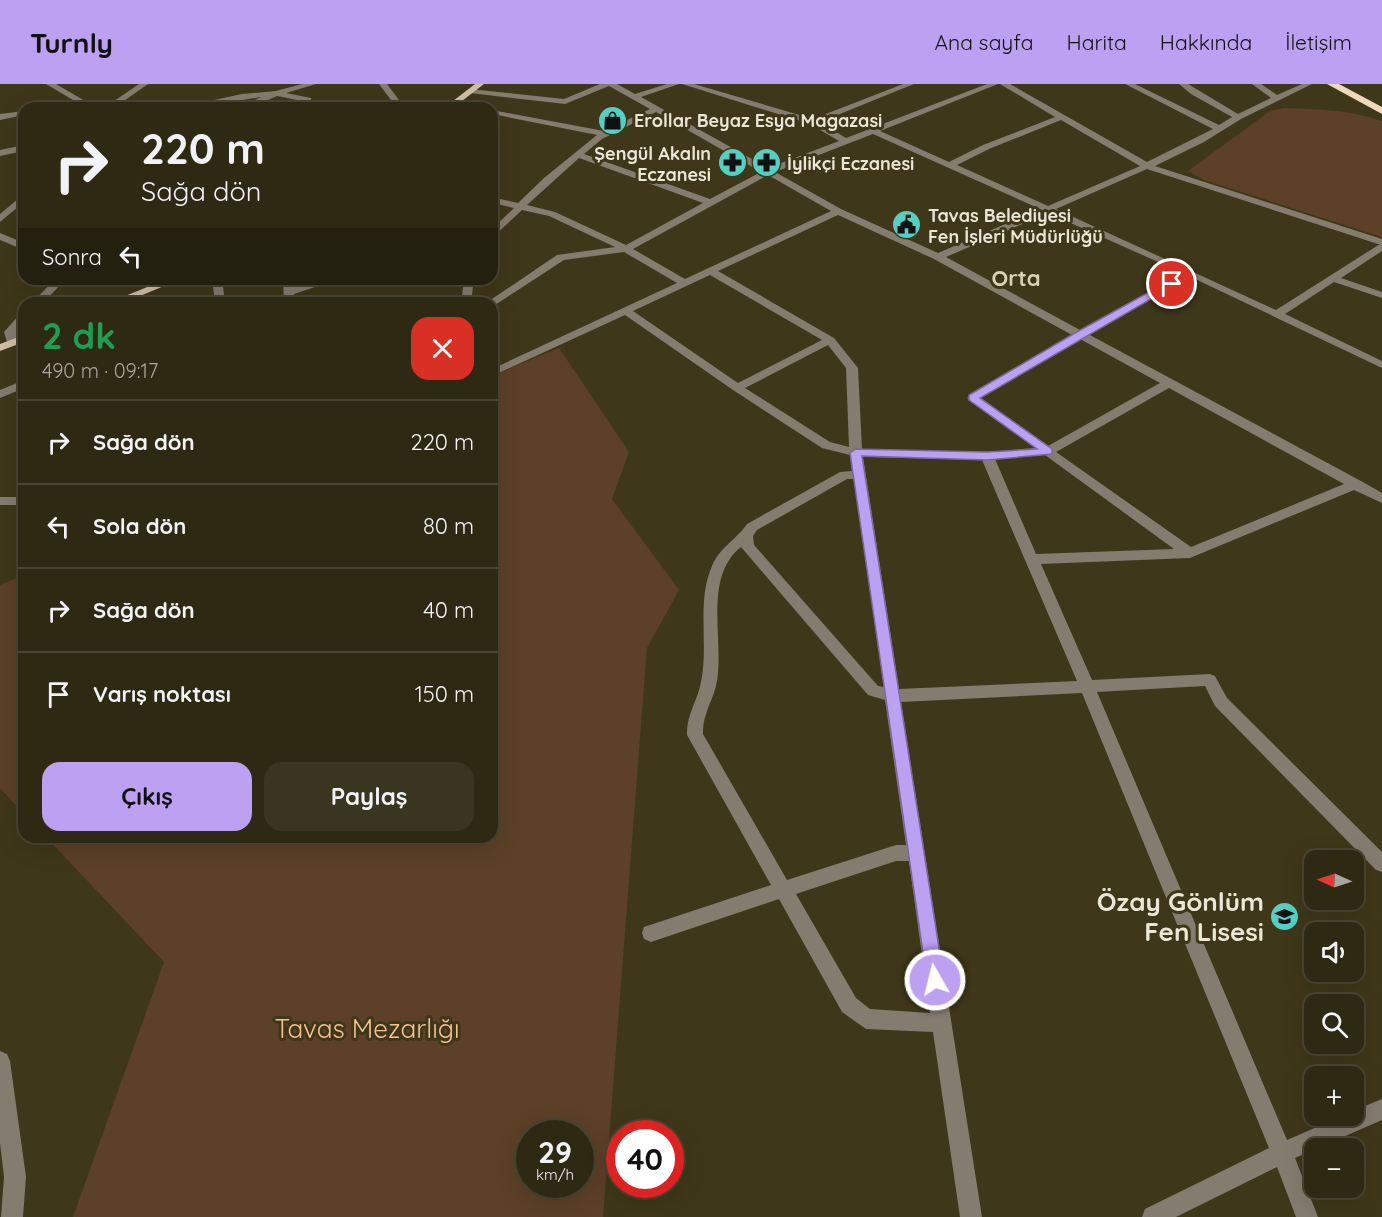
<!DOCTYPE html>
<html lang="tr">
<head>
<meta charset="utf-8">
<style>
	body { margin:0; font-family:Quicksand,sans-serif; background:#3a3521; color:#f1f3f6; height:100vh; display:flex; flex-direction:column; font-size:22px; white-space:nowrap }
	* { box-sizing:border-box; margin:0 }
	p { font-size:20px; color:#a7a6a0 }
	.icon { flex:none; width:33px; height:33px; fill:none; stroke:currentColor; stroke-width:2; stroke-linecap:round; stroke-linejoin:round }
	.map { position:relative; flex:1; overflow:hidden }
	.drawer { position:absolute; left:18px; top:213px; width:480px; height:546px; display:flex; flex-direction:column; background:#2e2913; border-radius:18px; box-shadow:0 6px 24px #0002,0 0 0 2px #494533 }
	.drawer>* { flex:none }
	.top-card { position:absolute; left:18px; top:18px; width:480px; height:183px; border-radius:18px; box-shadow:0 6px 24px #0002,0 0 0 2px #494533; background:#2e2913; color:#f1f3f6; overflow:hidden }
	.needle { width:39px; rotate:273deg }
	.fabs { position:absolute; left:1304px; top:766px; display:grid; gap:12px }
	.fabs a { display:grid; place-items:center; width:60px; height:60px; border-radius:12px; background:#2e2913; box-shadow:0 6px 24px #0002,0 0 0 2px #494533; font-size:30px }
	.speed { position:absolute; left:516px; top:1036px; display:flex; gap:12px; font-size:30px; font-weight:700; text-align:center }
	.speed>* { display:grid; place-content:center; width:78px; height:78px; border-radius:50%; background:#2e2913; box-shadow:0 6px 24px #0002,0 0 0 2px #494533; line-height:1 }
	.speed small { font-size:15px; font-weight:400 }
	.speed .limit { border:9px solid #d22; background:#fff; color:#111 }
	.pin { position:absolute; display:grid; place-items:center; width:51px; height:51px; color:#fff; margin:-26px; border:3px solid #fff; border-radius:50%; box-shadow:0 2px 6px #0007 }
	.me { position:absolute; width:66px; margin:-33px; rotate:352deg; stroke-linejoin:round; filter:drop-shadow(0 0 4px #0008) }
	.turn { display:flex; align-items:center; gap:21px; height:126px; padding:0 24px; font-size:27px }
	.turn .icon { width:78px; height:78px; stroke-width:2.5 }
	.turn b { display:block; font-size:42px; line-height:51px }
	.then { display:flex; align-items:center; height:57px; padding:0 24px; background:#0003; gap:12px; font-size:22px }
	.round { display:grid; place-items:center; flex:none; width:63px; height:63px; border-radius:18px; background:#3a3521 }
	.head { display:flex; align-items:center; justify-content:space-between; height:102px; padding:0 24px }
	h1 { font-size:36px; font-weight:700; line-height:45px; color:#1e9e55 }
	.cta { display:flex; gap:12px; margin-top:auto; padding:12px 24px }
	.cta a { flex:1; height:69px; border-radius:18px; background:#bca0f2; color:#111; font-size:24px; font-weight:700; line-height:69px; text-align:center }
	.cta a+a { background:#3a3521; color:#f1f3f6 }
	ul { padding:0; list-style:none }
	li { display:flex; align-items:center; gap:18px; height:84px; padding:0 24px; border-top:2px solid #494533 }
	li div { flex:1 }
	li b { display:block; font-size:22px }
	li em { font-style:normal }
	header { display:flex; align-items:center; gap:36px; box-sizing:border-box; height:84px; padding:0 30px; background:#bca0f2; color:#111 }
	header strong { font-size:28px }
	nav { display:flex; gap:33px; margin-inline-start:auto; font-size:21px }
	.map>svg:first-child { display:block }
</style>
</head>
<body>
<header>
<strong>Turnly</strong>
<nav><a>Ana sayfa</a><a>Harita</a><a>Hakkında</a><a>İletişim</a></nav>
</header>
<div class="map">
<svg width="1382" height="1133" viewBox="0 0 1382 1133">
	<rect width="100%" height="100%" fill="#3e3719"/>
	<g fill="#5c4028" fill-rule="evenodd">
		<path d="M1284,24C1317,25 1351,26 1382,37V153L1204,96L1188,87L1270,27Z"/>
		<path d="M559,264L629,368L612,415L679,506L647,564L603,1133H73L164,878L46,753H492V292ZM530,1050H580V1101H530Z"/>
		<polygon points="24,491 24,730 0,704 0,501"/>
	</g>
	<g fill="none" stroke-linecap="round" stroke-linejoin="round">
		<g fill="#847c6f" fill-rule="evenodd">
			<polygon points="46,0 56,0 97,24 87,24 79,19 67,24 55,24 73,16"/>
			<polygon points="139,0 148,0 114,24 104,24"/>
			<polygon points="302,0 316,0 286,9 311,14 311,18 304,24 295,24 302,17 277,12 250,24 239,24 261,13 194,24 177,24 242,10 276,7"/>
			<polygon points="379,0 387,0 405,24 397,24"/>
			<path d="M600,0H617L635,10L667,0H679L641,13L768,84L839,57L810,40L682,0H694L813,35L903,0H914L820,38L846,54L987,0H998L880,47L949,78L983,61L1055,33L1000,0H1010L1147,78L1213,45L1125,0H1135L1219,41L1232,33L1191,10L1179,0H1188L1238,30L1271,14L1252,0H1261L1277,11L1302,0H1312L1241,35L1204,58L1155,82L1382,155V167L1341,194L1382,208V214L1334,198L1285,230L1382,277V284L1191,193L1088,250L1361,397L1382,409V419L1354,406L1190,474L1041,480L1092,596L1210,590L1215,592L1227,614L1382,768V788L1376,786L1215,622L1205,602L1097,608L1287,1056L1342,1032H1353V1027L1382,1015V1036L1295,1074L1318,1133H1296L1277,1083L1176,1133H1142L1145,1125L1269,1064L1082,609L901,618L982,1133H960L933,948L866,945L842,928L779,815L651,858L644,855L642,849L644,843L771,801L687,651C686,631 698,616 701,598C709,559 696,519 712,482C719,464 737,455 747,440L840,388L852,387L850,371L822,364L733,306L625,231L492,292V285L677,199L624,168L564,176L495,221L486,219L557,171L615,163L549,132L522,126L492,154V145L514,124L492,119V113L518,119L544,94L597,51L492,30V26L604,47L650,25L609,2L565,20L470,9L466,7L470,5L564,15ZM656,28L761,88L710,115L584,70L602,55ZM1061,36L1140,82L1048,122L957,81L989,65ZM873,50L1040,125L938,169L841,125L775,88ZM579,74L703,119L626,161L555,128L527,121ZM1147,85L1378,160H1380L1276,226L1056,125ZM768,91L831,127L685,195L633,165ZM1048,129L1183,189L1080,246L946,173ZM838,131L934,175L1072,251L967,314L1035,364L987,368L862,365L858,284L834,254L718,187ZM710,191L822,256L738,299L633,227ZM1080,255L1160,299L1048,362L981,314ZM828,261L846,284L849,363L830,358L745,304ZM1169,304L1344,400L1191,463L1056,368ZM1045,371L1174,465L1036,470L995,375ZM863,373L982,376L1077,597L899,605ZM847,395H854L884,603L878,602L754,461L753,452L757,446ZM741,463L868,611L885,616L906,761H896L787,796L703,650C702,630 714,616 717,597C724,555 703,493 741,463ZM896,777H909L930,929L870,925L856,914L796,810Z"/>
			<polygon points="453,18 476,22 477,24 450,22 450,18"/>
			<polygon points="24,27 24,31 0,36 0,30"/>
			<polygon points="24,61 24,67 0,72 0,66"/>
			<polygon points="24,110 24,118 0,138 0,130"/>
			<polygon points="0,149 24,159 24,166 0,156"/>
			<polygon points="55,195 66,195 43,219 32,219"/>
			<polygon points="212,195 222,195 225,219 215,219"/>
			<polygon points="283,195 293,195 294,203 323,195 339,195 294,210 294,219 284,219"/>
			<polygon points="464,195 474,195 471,219 461,219"/>
			<polygon points="24,229 24,239 16,248 18,259 12,262 8,261 4,248 20,230"/>
			<polygon points="24,296 24,304 0,314 0,306"/>
			<rect x="0" y="413" width="24" height="8"/>
			<polygon points="0,967 7,970 10,977 26,1093 23,1133 1,1133 4,1093 0,1059"/>
		</g>
		<g fill="#d0bfa6" fill-rule="evenodd">
			<polygon points="475,0 484,0 453,24 444,24"/>
			<polygon points="167,195 181,195 123,219 108,219"/>
			<polygon points="24,251 24,258 0,267 0,260"/>
		</g>
		<polygon fill="#eedabb" fill-rule="evenodd" points="1327,0 1339,0 1382,23 1382,30"/>
	</g>
	<polygon fill="#bca0f2" stroke="#7a689d" stroke-width="1.5" points="1169,197 1177,200 980,314 1052,365 1052,370 987,376 862,372 944,896 942,902 935,905 929,902 927,896 850,369 856,365 987,368 1037,365 969,316 969,311 1075,249"/>
	<defs>
		<symbol id="shop-disc" viewBox="-11 -11 22 22"><circle r="9.5" fill="#56cec3" stroke="#3e3719"/><path d="M-5-2.5h2.3a2.7 3.5 0 0 1 5.4 0H5L5.5 6h-11ZM-1.5-2.5h3a1.5 2.3 0 0 0-3 0Z" fill="#111"/></symbol>
		<symbol id="pharmacy-disc" viewBox="-11 -11 22 22"><circle r="9.5" fill="#56cec3" stroke="#3e3719"/><path d="M-2-6h4v4h4v4h-4v4h-4v-4h-4v-4h4Z" fill="#111"/></symbol>
		<symbol id="civic-disc" viewBox="-11 -11 22 22"><circle r="9.5" fill="#56cec3" stroke="#3e3719"/><path d="M-.6-6.5H3V-4.5H.6V-3L4-1V1h2V6H-6V1h2V-1L-.6-3ZM-1.2 2.5V6h2.4V2.5Z" fill="#111"/></symbol>
		<symbol id="school-disc" viewBox="-11 -11 22 22"><circle r="9.5" fill="#56cec3" stroke="#3e3719"/><path d="M0-5L7-2L0 1L-7-2ZM-4 1L0 2.5L4 1V4Q0 6-4 4Z" fill="#111"/></symbol>
	</defs>
	<g fill-rule="evenodd">
		<use href="#shop-disc" x="596" y="20" width="33" height="33"/>
		<use href="#pharmacy-disc" x="716" y="62" width="33" height="33"/>
		<use href="#pharmacy-disc" x="750" y="62" width="33" height="33"/>
		<use href="#civic-disc" x="890" y="124" width="33" height="33"/>
		<use href="#school-disc" x="1268" y="816" width="33" height="33"/>
	</g>
	<g text-anchor="middle" dominant-baseline="central" stroke-width="6" stroke-linejoin="round" paint-order="stroke">
		<g font-size="18" font-weight="bold" fill="#eae7d6" stroke="#3e3719" text-anchor="start">
			<text x="634" y="36">Erollar Beyaz Esya Magazasi</text>
			<text x="711" y="69" text-anchor="end">Şengül Akalın<tspan x="711" dy="21">Eczanesi</tspan></text>
			<text x="787" y="79">İylikçi Eczanesi</text>
			<text x="928" y="131">Tavas Belediyesi<tspan x="928" dy="21">Fen İşleri Müdürlüğü</tspan></text>
		</g>
		<g font-size="22" font-weight="bold" fill="#dad3b0" stroke="#3e3719">
			<text x="1016" y="194">Orta</text>
		</g>
		<g font-size="26" font-weight="bold" fill="#eae7d6" stroke="#3e3719" text-anchor="end">
			<text x="1264" y="817">Özay Gönlüm<tspan x="1264" dy="30">Fen Lisesi</tspan></text>
		</g>
		<g font-size="26" fill="#f8c193" stroke="#3e3719">
			<text x="367" y="944">Tavas Mezarlığı</text>
		</g>
	</g>
</svg>
<div class="fabs">
<a><svg class="needle" viewBox="-14 -14 28 28"><path d="M0-13l5 13h-10z" fill="#e53935"/><path d="M0 13l5-13h-10z" fill="#a7a6a0"/></svg></a>
<a><svg class="icon" aria-label="sound" viewBox="0 0 24 24"><path d="M4 9h4l5-4v14l-5-4H4zM17 9q2 3 0 6"/></svg></a>
<a><svg class="icon" aria-label="search" viewBox="0 0 24 24"><circle cx="10" cy="10" r="6"/><path d="M15 15l6 6"/></svg></a>
<a>+</a>
<a>−</a>
</div>
<div class="speed"><div>29<small>km/h</small></div><div class="limit">40</div></div>
<div class="pin" style="left:1172px;top:200px;background:#d93025"><svg class="icon" aria-label="arrive" viewBox="0 0 24 24"><path d="M6 21V4h12l-3 4 3 4H6"/></svg></div>
<svg class="me" style="left:935px;top:896px" viewBox="-20 -20 40 40"><circle r="17" fill="#bca0f2" stroke="#fff" stroke-width="3"/><path d="M0-11L8 9 0 5-8 9z" fill="#fff"/></svg>
<div class="top-card">
<div class="turn"><svg class="icon" aria-label="right" viewBox="0 0 24 24"><path d="M7 20v-9h11M14 6l5 5-5 5"/></svg><div><b>220 m</b>Sağa dön</div></div>
<div class="then">Sonra<svg class="icon" aria-label="left" viewBox="0 0 24 24"><path d="M17 20v-9H6M10 6l-5 5 5 5"/></svg></div>
</div>
<section class="drawer">
<div class="head"><div><h1>2 dk</h1><p>490 m · 09:17</p></div><a class="round" style="background:#d93025;color:#fff"><svg class="icon" aria-label="close" viewBox="0 0 24 24"><path d="M6 6l12 12M18 6L6 18"/></svg></a></div>
<ul>
<li><svg class="icon" aria-label="right" viewBox="0 0 24 24"><path d="M7 20v-9h11M14 6l5 5-5 5"/></svg><div><b>Sağa dön</b></div><em>220 m</em></li>
<li><svg class="icon" aria-label="left" viewBox="0 0 24 24"><path d="M17 20v-9H6M10 6l-5 5 5 5"/></svg><div><b>Sola dön</b></div><em>80 m</em></li>
<li><svg class="icon" aria-label="right" viewBox="0 0 24 24"><path d="M7 20v-9h11M14 6l5 5-5 5"/></svg><div><b>Sağa dön</b></div><em>40 m</em></li>
<li><svg class="icon" aria-label="arrive" viewBox="0 0 24 24"><path d="M6 21V4h12l-3 4 3 4H6"/></svg><div><b>Varış noktası</b></div><em>150 m</em></li>
</ul>
<div class="cta"><a>Çıkış</a><a>Paylaş</a></div>
</section>
</div>
</body>
</html>
